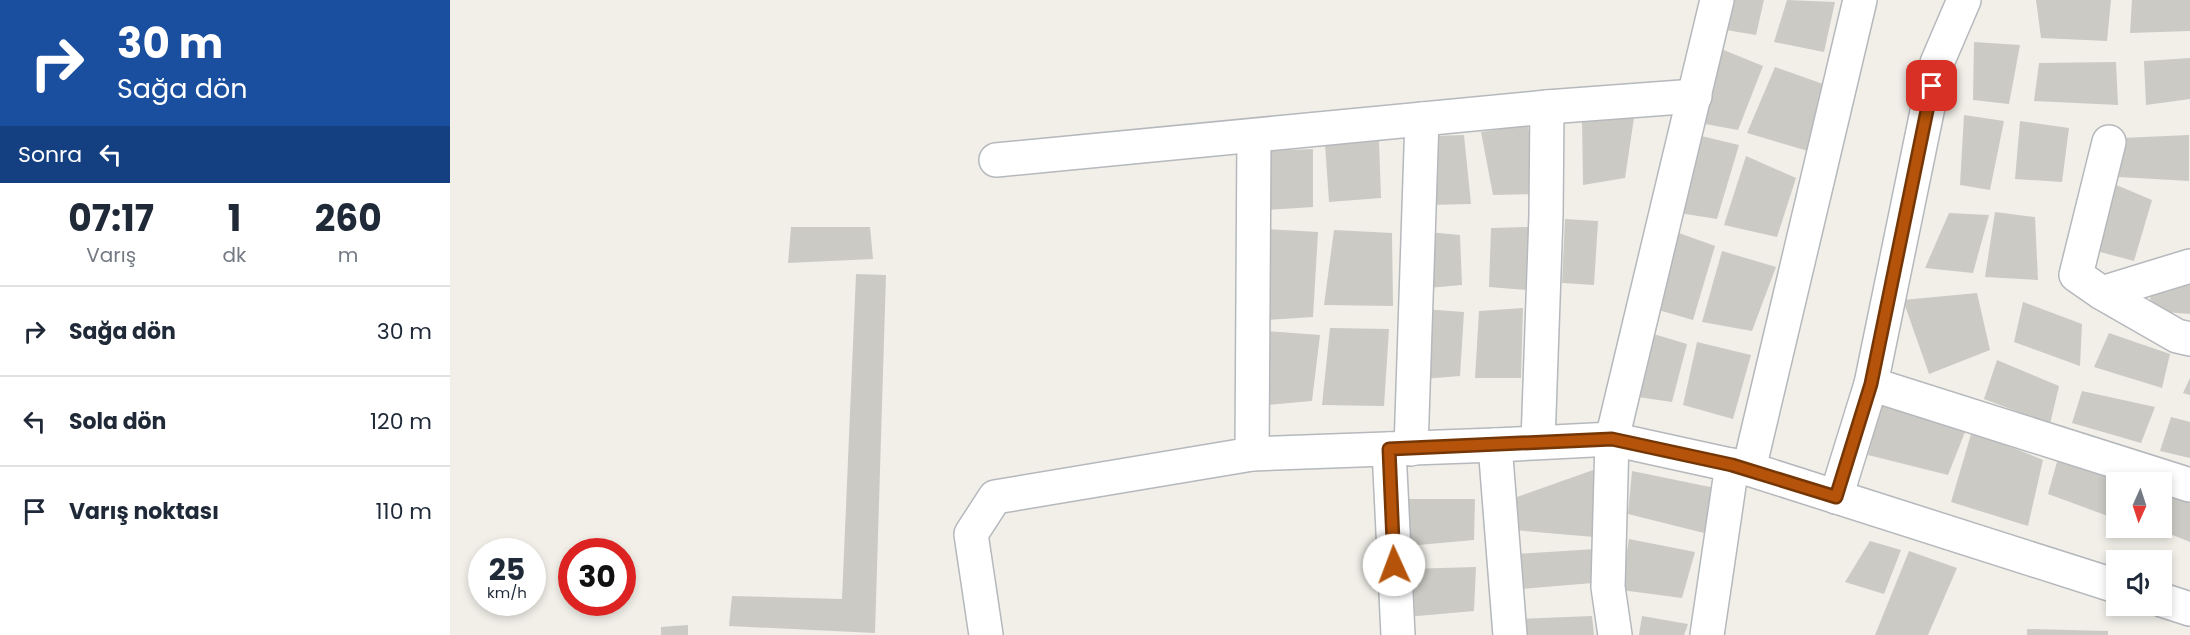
<!DOCTYPE html>
<html lang="tr">
<head>
<meta charset="utf-8">
<style>
	body { margin:0; font-family:Poppins,sans-serif; background:#f6f6f7; color:#1f2937; height:100vh; display:flex; flex-direction:column; font-size:22px; white-space:nowrap }
	* { box-sizing:border-box; margin:0 }
	p { font-size:20px; color:#747a83 }
	.icon { flex:none; width:33px; height:33px; fill:none; stroke:currentColor; stroke-width:2; stroke-linecap:round; stroke-linejoin:round }
	.map { position:relative; flex:1; overflow:hidden }
	.panel { display:flex; flex-direction:column; background:#fff; width:450px }
	.panel>* { flex:none }
	.hud { background:#1a4fa0; color:#fff; overflow:hidden }
	.needle { width:39px; rotate:183deg }
	.fabs { position:absolute; left:1656px; top:472px; display:grid; gap:12px }
	.fabs a { display:grid; place-items:center; width:66px; height:66px; border-radius:0px; background:#fff; box-shadow:0 3px 9px #0003; font-size:30px }
	.speed { position:absolute; left:18px; top:538px; display:flex; gap:12px; font-size:30px; font-weight:700; text-align:center }
	.speed>* { display:grid; place-content:center; width:78px; height:78px; border-radius:50%; background:#fff; box-shadow:0 3px 9px #0003; line-height:1 }
	.speed small { font-size:15px; font-weight:400 }
	.speed .limit { border:9px solid #d22; background:#fff; color:#111 }
	.pin { position:absolute; display:grid; place-items:center; width:51px; height:51px; color:#fff; margin:-26px; border-radius:12px; box-shadow:0 3px 9px #0006 }
	.me { position:absolute; width:66px; margin:-33px; rotate:358deg; stroke-linejoin:round; filter:drop-shadow(0 0 4px #0008) }
	.turn { display:flex; align-items:center; gap:21px; height:126px; padding:0 18px; font-size:27px }
	.turn .icon { width:78px; height:78px; stroke-width:2.5 }
	.turn b { display:block; font-size:42px; line-height:51px }
	.then { display:flex; align-items:center; height:57px; padding:0 18px; background:#0003; gap:12px; font-size:22px }
	.eta { display:flex; justify-content:space-evenly; align-items:center; height:102px; text-align:center }
	.eta b { font-size:36px; font-weight:700; line-height:42px }
	ul { padding:0; list-style:none }
	li { display:flex; align-items:center; gap:18px; height:90px; padding:0 18px; border-top:2px solid #e0e1e3 }
	li div { flex:1 }
	li b { display:block; font-size:22px }
	li em { font-style:normal }
	main { display:flex; flex:1; min-height:0 }
	.map>svg:first-child { display:block }
</style>
</head>
<body>
<main>
<section class="panel">
<div class="hud">
<div class="turn"><svg class="icon" aria-label="right" viewBox="0 0 24 24"><path d="M7 20v-9h11M14 6l5 5-5 5"/></svg><div><b>30 m</b>Sağa dön</div></div>
<div class="then">Sonra<svg class="icon" aria-label="left" viewBox="0 0 24 24"><path d="M17 20v-9H6M10 6l-5 5 5 5"/></svg></div>
</div>
<div class="eta">
<div><b>07:17</b><p>Varış</p></div>
<div><b>1</b><p>dk</p></div>
<div><b>260</b><p>m</p></div>
</div>
<ul>
<li><svg class="icon" aria-label="right" viewBox="0 0 24 24"><path d="M7 20v-9h11M14 6l5 5-5 5"/></svg><div><b>Sağa dön</b></div><em>30 m</em></li>
<li><svg class="icon" aria-label="left" viewBox="0 0 24 24"><path d="M17 20v-9H6M10 6l-5 5 5 5"/></svg><div><b>Sola dön</b></div><em>120 m</em></li>
<li><svg class="icon" aria-label="arrive" viewBox="0 0 24 24"><path d="M6 21V4h12l-3 4 3 4H6"/></svg><div><b>Varış noktası</b></div><em>110 m</em></li>
</ul>
</section>
<div class="map">
<svg width="1740" height="635" viewBox="0 0 1740 635">
	<rect width="100%" height="100%" fill="#f1efe8"/>
	<g fill="#cccac5">
		<polygon points="1275,0 1314,0 1306,35 1270,29"/>
		<polygon points="1337,0 1385,2 1374,52 1324,42"/>
		<polygon points="1586,0 1661,0 1657,41 1591,38"/>
		<polygon points="1682,0 1740,0 1740,31 1680,33"/>
		<polygon points="1524,42 1570,45 1559,104 1523,100"/>
		<polygon points="1264,46 1313,66 1288,130 1244,122"/>
		<polygon points="1740,58 1740,99 1696,105 1694,61"/>
		<polygon points="1666,62 1668,105 1584,101 1589,63"/>
		<polygon points="1325,67 1373,84 1358,151 1297,133"/>
		<polygon points="1514,115 1554,121 1540,190 1510,185"/>
		<polygon points="1184,118 1175,178 1133,185 1132,119"/>
		<polygon points="1570,121 1619,128 1612,182 1565,179"/>
		<polygon points="1078,125 1088,194 1043,195 1031,132"/>
		<polygon points="1243,134 1289,145 1267,219 1223,212"/>
		<polygon points="1014,135 1021,204 979,205 981,136"/>
		<polygon points="1739,135 1739,181 1669,177 1671,138"/>
		<polygon points="929,141 931,198 879,202 875,144"/>
		<polygon points="863,149 863,207 817,210 815,151"/>
		<polygon points="1296,156 1346,178 1327,237 1274,225"/>
		<polygon points="1657,181 1702,200 1684,261 1639,249"/>
		<polygon points="1545,212 1585,217 1588,280 1535,277"/>
		<polygon points="1499,213 1539,215 1523,273 1475,268"/>
		<polygon points="1115,219 1148,221 1144,285 1112,283"/>
		<polygon points="341,227 420,227 423,259 338,263"/>
		<polygon points="1080,227 1076,290 1039,287 1041,228"/>
		<polygon points="815,229 868,232 863,317 816,320"/>
		<polygon points="1218,229 1265,246 1243,320 1198,307"/>
		<polygon points="884,230 942,233 943,306 874,305"/>
		<polygon points="978,232 1010,235 1012,285 978,288"/>
		<polygon points="1272,251 1326,267 1302,331 1252,322"/>
		<polygon points="406,274 436,275 425,633 279,626 282,596 392,599"/>
		<polygon points="1740,285 1740,314 1702,311 1699,288"/>
		<polygon points="1527,293 1540,350 1479,374 1453,300"/>
		<polygon points="1573,302 1632,324 1630,366 1564,342"/>
		<polygon points="1073,308 1071,378 1025,378 1029,311"/>
		<polygon points="973,309 1014,312 1010,376 973,379"/>
		<polygon points="880,328 939,329 934,406 872,405"/>
		<polygon points="815,331 870,335 862,401 817,405"/>
		<polygon points="1197,332 1237,344 1222,402 1181,396"/>
		<polygon points="1659,333 1720,354 1712,388 1644,367"/>
		<polygon points="1247,342 1301,355 1283,419 1233,405"/>
		<polygon points="1547,360 1609,386 1600,424 1534,399"/>
		<polygon points="1740,378 1740,395 1733,393"/>
		<polygon points="1632,391 1705,407 1691,443 1622,423"/>
		<polygon points="1433,399 1517,427 1498,475 1418,455"/>
		<polygon points="1721,417 1740,422 1740,458 1710,451"/>
		<polygon points="1522,431 1593,460 1578,526 1501,502"/>
		<polygon points="1610,451 1680,483 1666,483 1666,519 1598,494"/>
		<polygon points="1146,469 1144,537 1063,530 1067,497"/>
		<polygon points="1182,471 1265,488 1254,533 1178,514"/>
		<polygon points="1712,486 1740,495 1740,542 1705,528 1712,528"/>
		<polygon points="954,499 1025,499 1024,540 957,546"/>
		<polygon points="1179,539 1245,552 1232,598 1171,590"/>
		<polygon points="1420,541 1451,550 1434,594 1395,582"/>
		<polygon points="1146,549 1143,583 1071,589 1065,554"/>
		<polygon points="1459,551 1507,568 1478,635 1425,635"/>
		<polygon points="1026,567 1024,611 956,617 957,569"/>
		<polygon points="1142,616 1144,635 1071,635 1070,619"/>
		<polygon points="1192,616 1238,624 1234,635 1189,635"/>
		<polygon points="238,625 238,635 211,635 211,627"/>
		<polygon points="1577,629 1658,631 1658,635 1577,635"/>
	</g>
	<g fill="none" stroke-linecap="round" stroke-linejoin="round">
		<defs>
			<g id="minor">
				<polyline points="1659,142 1626,275 1652,293 1740,266"/>
				<polyline points="546,160 1097,107 1245,96"/>
				<polyline points="1652,293 1727,336 1740,339"/>
				<polyline points="1421,384 1740,485"/>
				<polyline points="1088,442 1096,215 1097,107"/>
				<polyline points="1045,445 1060,635"/>
				<polyline points="939,449 948,635"/>
				<polyline points="961,449 972,119"/>
				<polyline points="802,454 804,136"/>
				<polyline points="1299,469 1410,0"/>
				<polyline points="1386,497 1421,384 1487,63 1514,0"/>
				<polyline points="1712,600 1740,609"/>
				<polyline points="536,635 521,534 545,497 802,454 1045,445 1162,439 1299,469 1666,586"/>
				<polyline points="1165,635 1158,587 1162,439 1267,0"/>
				<polyline points="1257,635 1282,465"/>
			</g>
		</defs>
		<use href="#minor" stroke="#b5b8bc" stroke-width="36"/>
		<use href="#minor" stroke="#fff" stroke-width="33"/>
	</g>
	<g fill="none" stroke-linecap="round" stroke-linejoin="round">
		<defs>
			<polyline id="route" points="944,565 939,449 1162,439 1282,465 1386,497 1421,384 1482,86"/>
		</defs>
		<use href="#route" stroke="#753606" stroke-width="15"/>
		<use href="#route" stroke="#b45309" stroke-width="10"/>
	</g>
</svg>
<div class="fabs">
<a><svg class="needle" viewBox="-14 -14 28 28"><path d="M0-13l5 13h-10z" fill="#e53935"/><path d="M0 13l5-13h-10z" fill="#747a83"/></svg></a>
<a><svg class="icon" aria-label="sound" viewBox="0 0 24 24"><path d="M4 9h4l5-4v14l-5-4H4zM17 9q2 3 0 6"/></svg></a>
</div>
<div class="speed"><div>25<small>km/h</small></div><div class="limit">30</div></div>
<div class="pin" style="left:1482px;top:86px;background:#d93025"><svg class="icon" aria-label="arrive" viewBox="0 0 24 24"><path d="M6 21V4h12l-3 4 3 4H6"/></svg></div>
<svg class="me" style="left:944px;top:565px" viewBox="-20 -20 40 40"><circle r="19" fill="#fff"/><path d="M0-13L10 11 0 6-10 11z" fill="#b45309"/></svg>
</div>
</main>
</body>
</html>
